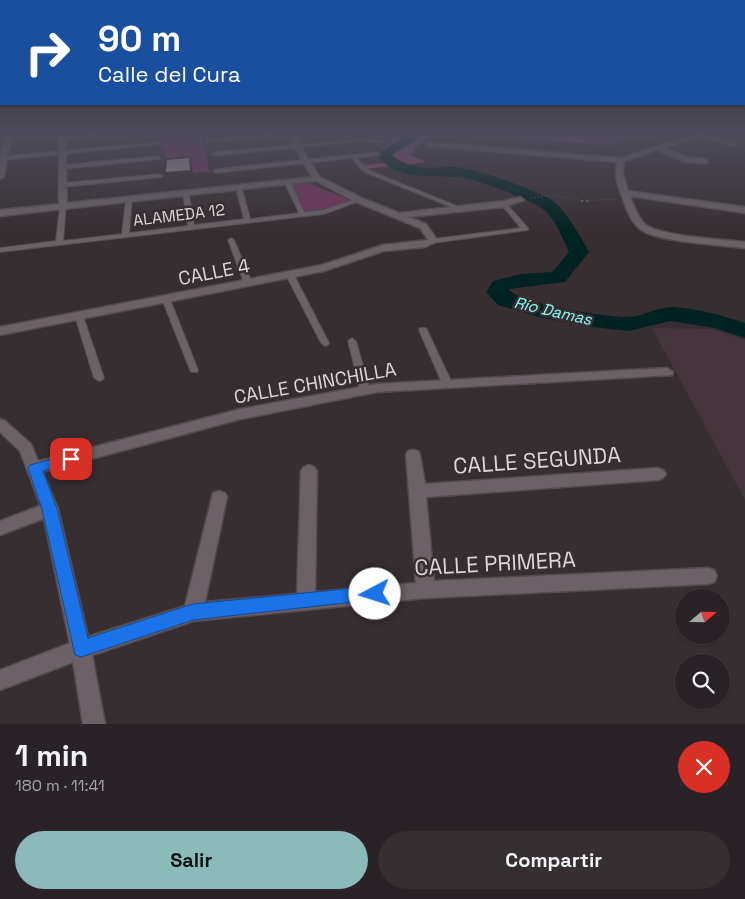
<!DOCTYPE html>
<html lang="es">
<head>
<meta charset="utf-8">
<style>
	body { margin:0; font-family:"Space Grotesk",sans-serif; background:#352f32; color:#f1f3f6; height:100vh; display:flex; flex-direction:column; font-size:19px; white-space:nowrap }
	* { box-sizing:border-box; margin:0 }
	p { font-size:16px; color:#a5a4a7 }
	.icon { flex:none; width:28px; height:28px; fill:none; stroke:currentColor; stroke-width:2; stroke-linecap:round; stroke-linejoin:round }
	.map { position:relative; height:724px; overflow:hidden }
	.side { display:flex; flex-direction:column; background:#292226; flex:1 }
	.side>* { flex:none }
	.top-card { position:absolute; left:0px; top:0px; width:745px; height:105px; box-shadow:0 1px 4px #0004,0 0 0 1px #453f43; background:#1a4fa0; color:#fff; overflow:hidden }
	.needle { width:32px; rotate:70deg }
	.buttons { position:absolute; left:675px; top:589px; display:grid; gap:10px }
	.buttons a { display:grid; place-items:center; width:55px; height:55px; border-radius:50%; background:#292226; box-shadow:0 1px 4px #0004,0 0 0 1px #453f43; font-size:25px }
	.pin { position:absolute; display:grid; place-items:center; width:42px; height:42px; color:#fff; margin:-21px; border-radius:10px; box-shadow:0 2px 8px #0006 }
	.me { position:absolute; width:55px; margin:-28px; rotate:265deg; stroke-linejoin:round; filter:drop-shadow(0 0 4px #0008) }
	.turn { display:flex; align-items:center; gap:18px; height:105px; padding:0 15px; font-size:22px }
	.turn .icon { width:65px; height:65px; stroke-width:2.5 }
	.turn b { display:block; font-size:35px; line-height:42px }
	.round { display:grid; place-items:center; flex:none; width:52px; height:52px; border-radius:26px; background:#352f32 }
	.overview { display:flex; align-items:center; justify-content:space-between; height:85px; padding:0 15px }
	h1 { font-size:30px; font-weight:700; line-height:38px }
	.primary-button { display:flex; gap:10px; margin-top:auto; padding:10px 15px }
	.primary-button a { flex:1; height:58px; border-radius:30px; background:#8bbbb9; color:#111; font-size:20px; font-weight:700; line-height:58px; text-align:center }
	.primary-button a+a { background:#352f32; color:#f1f3f6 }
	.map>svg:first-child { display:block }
</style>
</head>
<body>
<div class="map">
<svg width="745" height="724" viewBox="0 0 745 724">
	<rect width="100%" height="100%" fill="#372e32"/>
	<polygon fill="#45363e" points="652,328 711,329 745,340 745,500"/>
	<g fill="#743459">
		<polygon points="162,132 201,132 210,172 193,173 191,156 165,158"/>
		<polygon points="307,182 349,200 329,209 304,213 291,184"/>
	</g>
	<polygon fill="#8e486f" points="394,132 593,132 629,136 607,145 472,135 426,138 410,155 426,162 364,169 365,165 384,163 377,154 397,137 391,136"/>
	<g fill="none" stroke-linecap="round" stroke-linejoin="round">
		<path fill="#002321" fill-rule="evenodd" d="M412,132H428L392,155C413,173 432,166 457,167C474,168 547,193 557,204C570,218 580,236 589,252L565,282L509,289C514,303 611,318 629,317C643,316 656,308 670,307C691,307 725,316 745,323V338L715,328L670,321L629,331L591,327L539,317L498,305L486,292L493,281L521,274L552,272L569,252C563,239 555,218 543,209C528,199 475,178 457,177C428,175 395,181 376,154Z"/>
	</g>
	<polygon fill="#a4989e" points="189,158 190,170 166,172 167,160"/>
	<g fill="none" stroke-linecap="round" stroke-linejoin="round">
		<defs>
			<g id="lane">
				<polygon points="121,132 137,132 135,133 62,139 60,138 62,137"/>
				<polygon points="292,132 306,132 304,133 208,142 206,141 208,140"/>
				<polygon points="363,139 387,142 385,143 363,141 214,156 211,154 214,152"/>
				<polygon points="160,142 162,143 162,144 4,160 1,158 4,156"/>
				<polygon points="377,152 380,154 379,155 357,158 366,168 373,172 464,209 459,210 369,174 362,170 352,158 216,173 213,171 216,169"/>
				<polygon points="158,156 161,158 160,159 63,169 60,167 63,165"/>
				<polygon points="160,174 163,176 162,177 63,187 60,185 63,183"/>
				<polygon points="288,181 291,183 304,212 323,210 359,198 362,200 324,214 0,252 0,248 56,241 60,206 63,204 66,206 63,241 122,234 126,200 129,198 132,200 129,233 188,226 183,194 186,192 189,194 194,225 244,219 236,188 239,186 242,188 250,219 299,213 285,183"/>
				<polygon points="504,202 506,203 528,228 528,230 433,243 430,241 433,239 521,228 501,204"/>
				<polygon points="231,238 234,240 252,283 251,285 245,285 244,283 228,240"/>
				<polygon points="287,273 290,273 294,275 329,343 328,345 325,346 321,343 286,275"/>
				<polygon points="163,297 169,297 170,299 198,370 197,372 191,372 190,370 162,299"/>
				<polygon points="76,314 82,314 83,316 104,378 102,380 99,381 94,378 75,316"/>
				<polygon points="420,328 426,328 427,330 452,383 450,385 447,386 442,383 419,330"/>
				<polygon points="352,338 356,341 370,390 368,392 365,393 360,390 348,341"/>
			</g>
			<g id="street">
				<polygon points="59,132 65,132 67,203 312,177 285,132 291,132 320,177 362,198 399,213 504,201 520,197 524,200 504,207 408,217 426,224 438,241 425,247 384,251 324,271 0,335 0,327 322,265 383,245 428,240 420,228 356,202 316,181 0,216 0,210 59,204"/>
				<path d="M700,132H709L707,134L738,144L735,146L700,136L664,148L690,158L707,159V163H704L686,162L657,150L624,161L623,174L628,191L745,207V213L630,196C634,205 637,217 645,224C658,236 725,240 745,242V248C722,245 656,242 640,229C631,222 626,209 623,199C618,187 614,175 617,162L430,146L427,144L430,142L621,158Z"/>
				<polygon points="667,368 673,372 672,375 377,392 241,419 35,474 30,472 27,468 30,464 35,462 241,409 377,384"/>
				<polygon points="413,450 418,451 420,455 425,484 658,468 663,470 666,474 663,478 658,480 426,497 434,581 708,568 714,570 717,576 714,582 708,584 426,598 193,621 81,659 0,690 0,670 81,639 185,606 213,493 219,491 225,493 227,497 205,602 297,594 301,471 304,467 309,465 314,467 317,471 315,592 416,583 406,455 408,451"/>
				<polygon points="50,502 56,504 58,509 56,514 0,535 0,521"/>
			</g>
			<g id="secondary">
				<polygon points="6,132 12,132 4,177 0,179 0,159"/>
				<polygon points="0,419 5,421 31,444 58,509 91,649 105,724 83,724 71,649 42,509 20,451 0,432"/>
			</g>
		</defs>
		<use href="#lane" stroke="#534c4f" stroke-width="2"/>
		<use href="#street" stroke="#534c4f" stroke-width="3"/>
		<use href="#secondary" stroke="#534c4f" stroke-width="3"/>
		<polyline stroke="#686064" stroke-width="1" stroke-dasharray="1 2.5" stroke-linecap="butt" points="531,198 553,195 583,201 617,199"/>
		<polyline stroke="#686064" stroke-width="2" stroke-dasharray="2 3" stroke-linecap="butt" points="581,201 590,201"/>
		<use href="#lane" fill="#6b6166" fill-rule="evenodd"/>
		<use href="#street" fill="#6b6166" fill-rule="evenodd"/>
		<use href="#secondary" fill="#6b6166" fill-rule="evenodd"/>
	</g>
	<linearGradient id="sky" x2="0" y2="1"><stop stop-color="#1e191c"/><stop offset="0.57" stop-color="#4d4c5a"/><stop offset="1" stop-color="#4d4c5a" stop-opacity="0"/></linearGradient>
	<rect width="745" height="233" fill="url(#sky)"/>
	<polygon fill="#1a73e8" stroke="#114b97" points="71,454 77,459 75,462 43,471 57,509 88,638 193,604 375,586 381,589 383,594 381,599 193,620 81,657 75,655 42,509 28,468 30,465"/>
	<g text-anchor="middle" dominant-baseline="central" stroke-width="5" stroke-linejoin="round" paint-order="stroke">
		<g font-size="16" fill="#dbd6d8" stroke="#372e32">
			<text transform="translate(179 215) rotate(-7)">ALAMEDA 12</text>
		</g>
		<g font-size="16" font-style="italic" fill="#85fcf4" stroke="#372e32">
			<text transform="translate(553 311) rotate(13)">Río Damas</text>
		</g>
		<g font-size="19" fill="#dbd6d8" stroke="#372e32">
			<text transform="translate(214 272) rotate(-11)">CALLE 4</text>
			<text transform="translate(315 383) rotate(-10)">CALLE CHINCHILLA</text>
		</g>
		<g font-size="22" fill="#dbd6d8" stroke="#372e32">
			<text transform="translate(537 460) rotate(-4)">CALLE SEGUNDA</text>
			<text transform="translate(495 563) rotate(-3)">CALLE PRIMERA</text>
		</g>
	</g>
</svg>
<div class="buttons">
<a><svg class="needle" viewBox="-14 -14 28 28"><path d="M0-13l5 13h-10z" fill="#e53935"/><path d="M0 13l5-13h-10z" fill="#a5a4a7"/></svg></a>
<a><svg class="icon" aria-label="search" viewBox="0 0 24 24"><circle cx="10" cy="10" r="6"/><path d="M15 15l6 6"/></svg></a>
</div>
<div class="pin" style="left:71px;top:459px;background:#d93025"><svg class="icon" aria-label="arrive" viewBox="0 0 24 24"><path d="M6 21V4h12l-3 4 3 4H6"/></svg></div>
<svg class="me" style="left:375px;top:594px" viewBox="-20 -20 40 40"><circle r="19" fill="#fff"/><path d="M0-13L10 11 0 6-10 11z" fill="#1a73e8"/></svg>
<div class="top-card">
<div class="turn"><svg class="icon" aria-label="right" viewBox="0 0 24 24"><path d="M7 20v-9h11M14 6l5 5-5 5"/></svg><div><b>90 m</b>Calle del Cura</div></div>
</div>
</div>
<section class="side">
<div class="overview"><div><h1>1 min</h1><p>180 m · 11:41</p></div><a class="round" style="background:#d93025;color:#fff"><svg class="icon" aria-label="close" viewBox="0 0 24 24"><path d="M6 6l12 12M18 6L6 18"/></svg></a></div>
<div class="primary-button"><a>Salir</a><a>Compartir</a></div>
</section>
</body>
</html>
